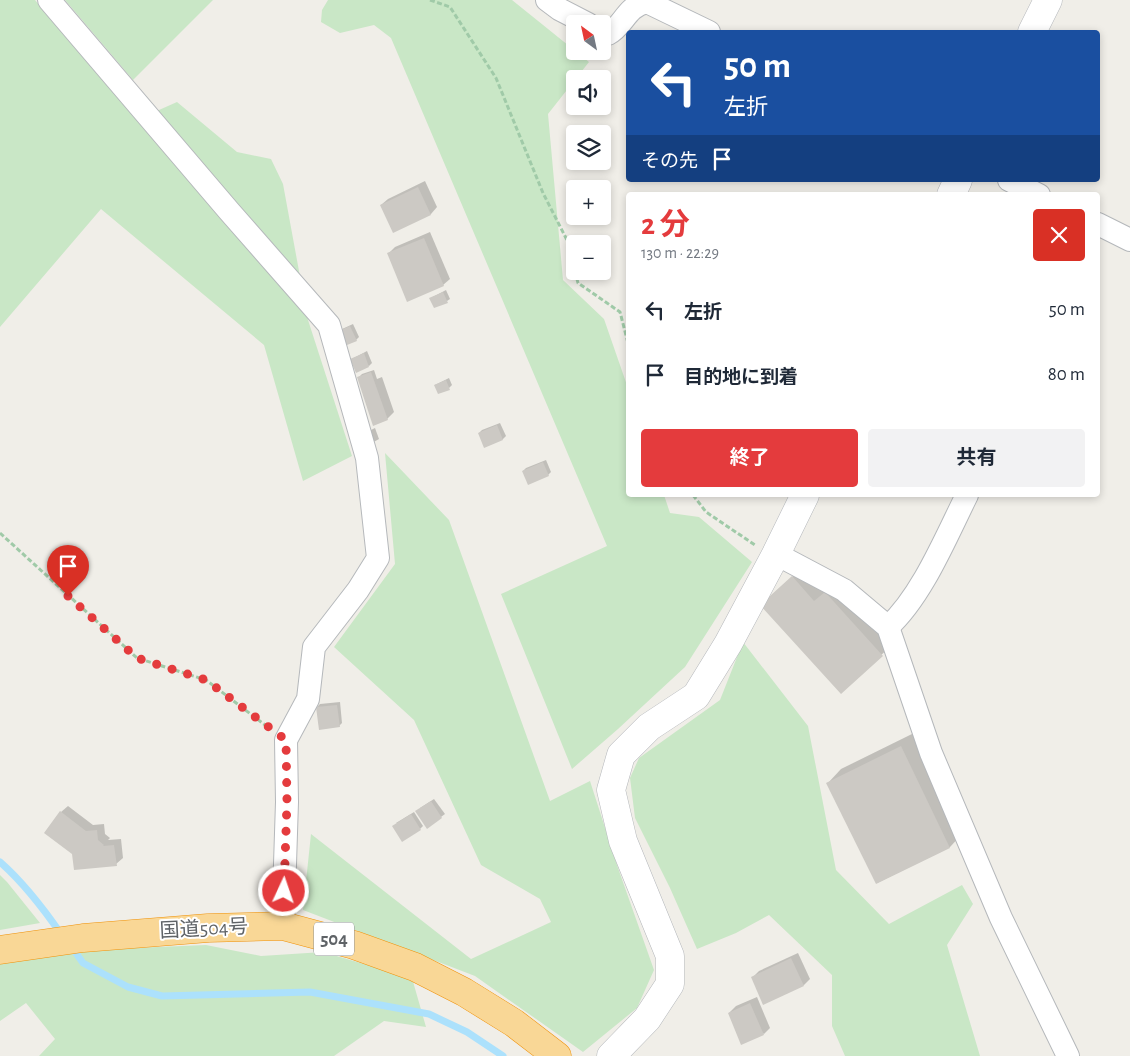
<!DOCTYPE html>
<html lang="ja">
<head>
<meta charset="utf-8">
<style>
	body { margin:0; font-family:"Alegreya Sans","Noto Sans JP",sans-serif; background:#f2f2f3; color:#1f2937; height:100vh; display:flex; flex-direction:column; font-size:19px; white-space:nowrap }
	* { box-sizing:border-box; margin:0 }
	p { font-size:16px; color:#747a83 }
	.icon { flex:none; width:28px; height:28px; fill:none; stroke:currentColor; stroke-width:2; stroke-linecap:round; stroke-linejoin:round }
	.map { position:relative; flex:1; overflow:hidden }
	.sheet { position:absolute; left:626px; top:192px; width:474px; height:305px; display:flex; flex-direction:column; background:#fff; border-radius:5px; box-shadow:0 2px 8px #0003 }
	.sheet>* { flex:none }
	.banner { position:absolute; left:626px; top:30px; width:474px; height:152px; border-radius:5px; box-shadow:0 2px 8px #0003; background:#1a4fa0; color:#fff; overflow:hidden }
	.needle { width:32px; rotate:327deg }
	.buttons { position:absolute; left:566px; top:15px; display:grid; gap:10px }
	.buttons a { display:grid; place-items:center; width:45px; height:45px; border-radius:5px; background:#fff; box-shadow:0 2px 8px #0003; font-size:25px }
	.pin { position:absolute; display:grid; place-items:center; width:42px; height:42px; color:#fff; margin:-51px -21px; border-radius:50% 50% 50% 0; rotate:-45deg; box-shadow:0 0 5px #0007 }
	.pin .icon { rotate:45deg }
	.me { position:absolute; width:55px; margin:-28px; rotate:3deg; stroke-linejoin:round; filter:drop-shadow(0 0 4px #0008) }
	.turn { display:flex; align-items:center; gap:18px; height:105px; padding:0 15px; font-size:22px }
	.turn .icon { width:65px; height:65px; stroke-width:2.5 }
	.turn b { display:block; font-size:35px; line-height:42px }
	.then { display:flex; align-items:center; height:48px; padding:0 15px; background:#0003; gap:10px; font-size:19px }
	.round { display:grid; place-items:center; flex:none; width:52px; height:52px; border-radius:5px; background:#f2f2f3 }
	.overview { display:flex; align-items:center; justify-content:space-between; height:85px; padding:0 15px }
	h1 { font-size:30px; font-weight:700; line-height:38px; color:#e43b3d }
	.action { display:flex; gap:10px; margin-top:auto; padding:10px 15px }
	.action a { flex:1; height:58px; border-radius:5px; background:#e43b3d; color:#fff; font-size:20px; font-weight:700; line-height:58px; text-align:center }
	.action a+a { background:#f2f2f3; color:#1f2937 }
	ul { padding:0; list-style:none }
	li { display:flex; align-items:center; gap:15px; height:65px; padding:0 15px }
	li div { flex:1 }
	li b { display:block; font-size:19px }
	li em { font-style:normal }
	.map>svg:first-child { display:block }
</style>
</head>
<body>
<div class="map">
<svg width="1130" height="1056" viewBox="0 0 1130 1056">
	<rect width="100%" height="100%" fill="#f0eee8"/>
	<g fill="#c9e7c6">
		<polygon points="0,0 35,0 142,126 159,110 177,102 237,152 271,159 283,184 308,320 352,456 303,481 264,345 101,209 0,327"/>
		<polygon points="65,0 213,0 133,80"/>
		<polygon points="328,0 512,0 589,62 548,114 563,280 604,319 629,391 629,495 664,495 670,513 699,517 752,562 685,667 618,729 572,769 501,594 607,546 391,38 374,25 340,33 321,22 322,10"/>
		<polygon points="385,453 449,520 550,801 590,781 618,868 654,970 637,1008 583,1052 475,976 303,910 311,834 471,959 551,922 540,899 481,865 414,720 334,647 395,564"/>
		<polygon points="743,642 808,726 836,870 889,924 962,885 973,904 947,945 980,1056 845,1056 832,1026 832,975 769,915 736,933 697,949 670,888 635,818 630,778 639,758 720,700"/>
		<polygon points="0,875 7,882 40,923 0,930"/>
		<polygon points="206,945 261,956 323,952 412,978 426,1027 384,1021 334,1056 39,1056 55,1039 26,1003 0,1021 0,963 59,951"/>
	</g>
	<g fill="#0003">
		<polygon points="425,181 437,207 431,214 393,231 381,205 388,199"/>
		<polygon points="430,232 450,279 443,285 388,254 395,247"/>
		<polygon points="446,290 450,299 447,301 431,298"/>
		<polygon points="353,324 359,337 356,340 340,330"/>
		<polygon points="367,351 372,363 369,366 352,359"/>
		<polygon points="374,370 377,379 382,377 394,412 387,419 359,377 362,374"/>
		<polygon points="449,378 452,385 449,388 435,385"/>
		<polygon points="500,423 506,436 503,439 485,447 479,433 482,430"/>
		<polygon points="375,428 379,439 372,443 371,430"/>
		<polygon points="546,460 551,472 548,475 523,471 526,468"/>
		<polygon points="803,567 836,583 892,645 841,692 772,595"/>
		<polygon points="340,702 342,723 339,726 317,707 320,704"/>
		<polygon points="914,733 963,833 950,847 877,883 828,783 841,769"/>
		<polygon points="434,799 445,814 427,827 420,808"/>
		<polygon points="68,806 93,825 104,824 105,834 110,838 108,840 121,839 123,858 116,864 73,854 61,812"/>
		<polygon points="414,812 423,826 420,829 396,823"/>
		<polygon points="798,953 810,979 804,985 752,978 759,971"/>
		<polygon points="757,997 770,1028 764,1034 729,1013 736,1006"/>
	</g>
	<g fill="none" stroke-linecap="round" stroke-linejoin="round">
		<g stroke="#ace1fc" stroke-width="7">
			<path d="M0,862C24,883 43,908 61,934"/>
			<polyline points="71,946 83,963 128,987 162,996 310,992 429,1014 467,1032 503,1056"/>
		</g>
	</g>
	<g fill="#ccc9c4">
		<polygon points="418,187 431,215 393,233 380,205"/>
		<polygon points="424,238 444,286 407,302 387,253"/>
		<polygon points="443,292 448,303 434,308 429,298"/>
		<polygon points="350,326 357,341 342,347 336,332"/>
		<polygon points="364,353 369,367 356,373 350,359"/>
		<polygon points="371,372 388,420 373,426 357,377"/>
		<polygon points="446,380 450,390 438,394 434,385"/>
		<polygon points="497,425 503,440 484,448 478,433"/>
		<polygon points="543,462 549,476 528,485 522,471"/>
		<polygon points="792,576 814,601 825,592 883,656 841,694 760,605"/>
		<polygon points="337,705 340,727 319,730 316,707"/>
		<polygon points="901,746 950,848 876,884 826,783"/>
		<polygon points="431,801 442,818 427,829 415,811"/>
		<polygon points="60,811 86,831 97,830 98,840 104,845 103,846 114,845 117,866 74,870 72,854 44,833"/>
		<polygon points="411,814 421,830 402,842 392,826"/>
		<polygon points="791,958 804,986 763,1005 751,977"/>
		<polygon points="750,1003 764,1035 741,1045 728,1013"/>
	</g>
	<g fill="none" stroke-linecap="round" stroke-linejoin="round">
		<defs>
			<g id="street">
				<polyline points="49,0 229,211 329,325 367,458 378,558 358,590 314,647 308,699 286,740 287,802 283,926"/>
				<polyline points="547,0 559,9 588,24"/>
				<path d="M602,31L608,34C625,25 625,7 647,2L709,32"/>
				<polyline points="1009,180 1039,195"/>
				<polyline points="1098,224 1130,240"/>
				<polyline points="776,554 844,590 888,627 931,753 1001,918 1068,1056"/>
				<path d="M888,627C922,596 946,537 967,495"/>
			</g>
			<g id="secondary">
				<polyline points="1032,32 1048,0"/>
				<polyline points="951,195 958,180"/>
				<polyline points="611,1056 647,1019 670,984 670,956 623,841 611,790 621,755 649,727 696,696 728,644 776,554 805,495"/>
			</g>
			<polyline id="highway" points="0,950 83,938 208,928 283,926 354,945 415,967 464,992 514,1023 557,1056"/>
		</defs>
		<use href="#street" stroke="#b5b8bb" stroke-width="24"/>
		<use href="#secondary" stroke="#b4b7bb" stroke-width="29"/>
		<use href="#highway" stroke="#f09209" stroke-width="29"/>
		<g stroke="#a0caa8" stroke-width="3" stroke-dasharray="5 2.5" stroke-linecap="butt">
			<polyline points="430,0 450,7 496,78 543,193 568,242 575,270"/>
			<polyline points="575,271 578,283 620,312 629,347"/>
			<polyline points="693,495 706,512 755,545"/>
			<polyline points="0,533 137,658 206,680 269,728"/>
		</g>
		<use href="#street" stroke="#fff" stroke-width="22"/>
		<use href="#secondary" stroke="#fff" stroke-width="28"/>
		<use href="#highway" stroke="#f9d796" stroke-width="28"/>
	</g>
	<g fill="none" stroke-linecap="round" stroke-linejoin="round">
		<polyline stroke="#e43b3d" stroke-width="9" stroke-dasharray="0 16.2" points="68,596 137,658 206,680 286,740 287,802 284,891"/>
	</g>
	<g text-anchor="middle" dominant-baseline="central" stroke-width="4" stroke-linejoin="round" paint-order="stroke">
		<rect fill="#fff" stroke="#8f9295" stroke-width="1" x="314" y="922.5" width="40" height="33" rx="4"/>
		<g font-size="19" font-weight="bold" fill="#5f6367">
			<text x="334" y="939">504</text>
		</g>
		<g font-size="20" fill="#5f6367" stroke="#fff">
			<text transform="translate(204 929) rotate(-3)">国道504号</text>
		</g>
	</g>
</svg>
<div class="buttons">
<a><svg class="needle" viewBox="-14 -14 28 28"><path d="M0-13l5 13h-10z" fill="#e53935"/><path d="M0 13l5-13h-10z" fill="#747a83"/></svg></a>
<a><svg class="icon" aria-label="sound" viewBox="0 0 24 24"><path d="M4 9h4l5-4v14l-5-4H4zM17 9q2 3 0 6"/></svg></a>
<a><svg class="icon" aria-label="layers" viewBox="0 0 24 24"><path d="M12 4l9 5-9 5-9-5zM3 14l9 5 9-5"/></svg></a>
<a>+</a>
<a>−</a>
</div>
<div class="pin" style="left:68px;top:596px;background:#d93025"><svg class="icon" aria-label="arrive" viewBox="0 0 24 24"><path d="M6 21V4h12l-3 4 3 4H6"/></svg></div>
<svg class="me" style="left:284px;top:891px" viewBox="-20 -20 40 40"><circle r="17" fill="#e43b3d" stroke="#fff" stroke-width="3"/><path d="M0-11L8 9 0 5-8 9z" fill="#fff"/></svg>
<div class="banner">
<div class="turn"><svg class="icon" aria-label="left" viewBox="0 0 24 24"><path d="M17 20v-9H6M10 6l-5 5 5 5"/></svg><div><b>50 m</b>左折</div></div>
<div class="then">その先<svg class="icon" aria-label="arrive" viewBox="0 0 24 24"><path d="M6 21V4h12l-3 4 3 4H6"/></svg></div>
</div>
<section class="sheet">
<div class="overview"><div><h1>2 分</h1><p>130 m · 22:29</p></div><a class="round" style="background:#d93025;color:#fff"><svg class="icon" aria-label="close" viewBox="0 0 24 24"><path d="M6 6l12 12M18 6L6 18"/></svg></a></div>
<ul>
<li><svg class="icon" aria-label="left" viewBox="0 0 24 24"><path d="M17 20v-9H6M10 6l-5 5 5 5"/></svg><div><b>左折</b></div><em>50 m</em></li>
<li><svg class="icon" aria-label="arrive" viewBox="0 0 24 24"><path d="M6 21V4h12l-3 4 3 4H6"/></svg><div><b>目的地に到着</b></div><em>80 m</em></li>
</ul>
<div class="action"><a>終了</a><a>共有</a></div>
</section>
</div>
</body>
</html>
